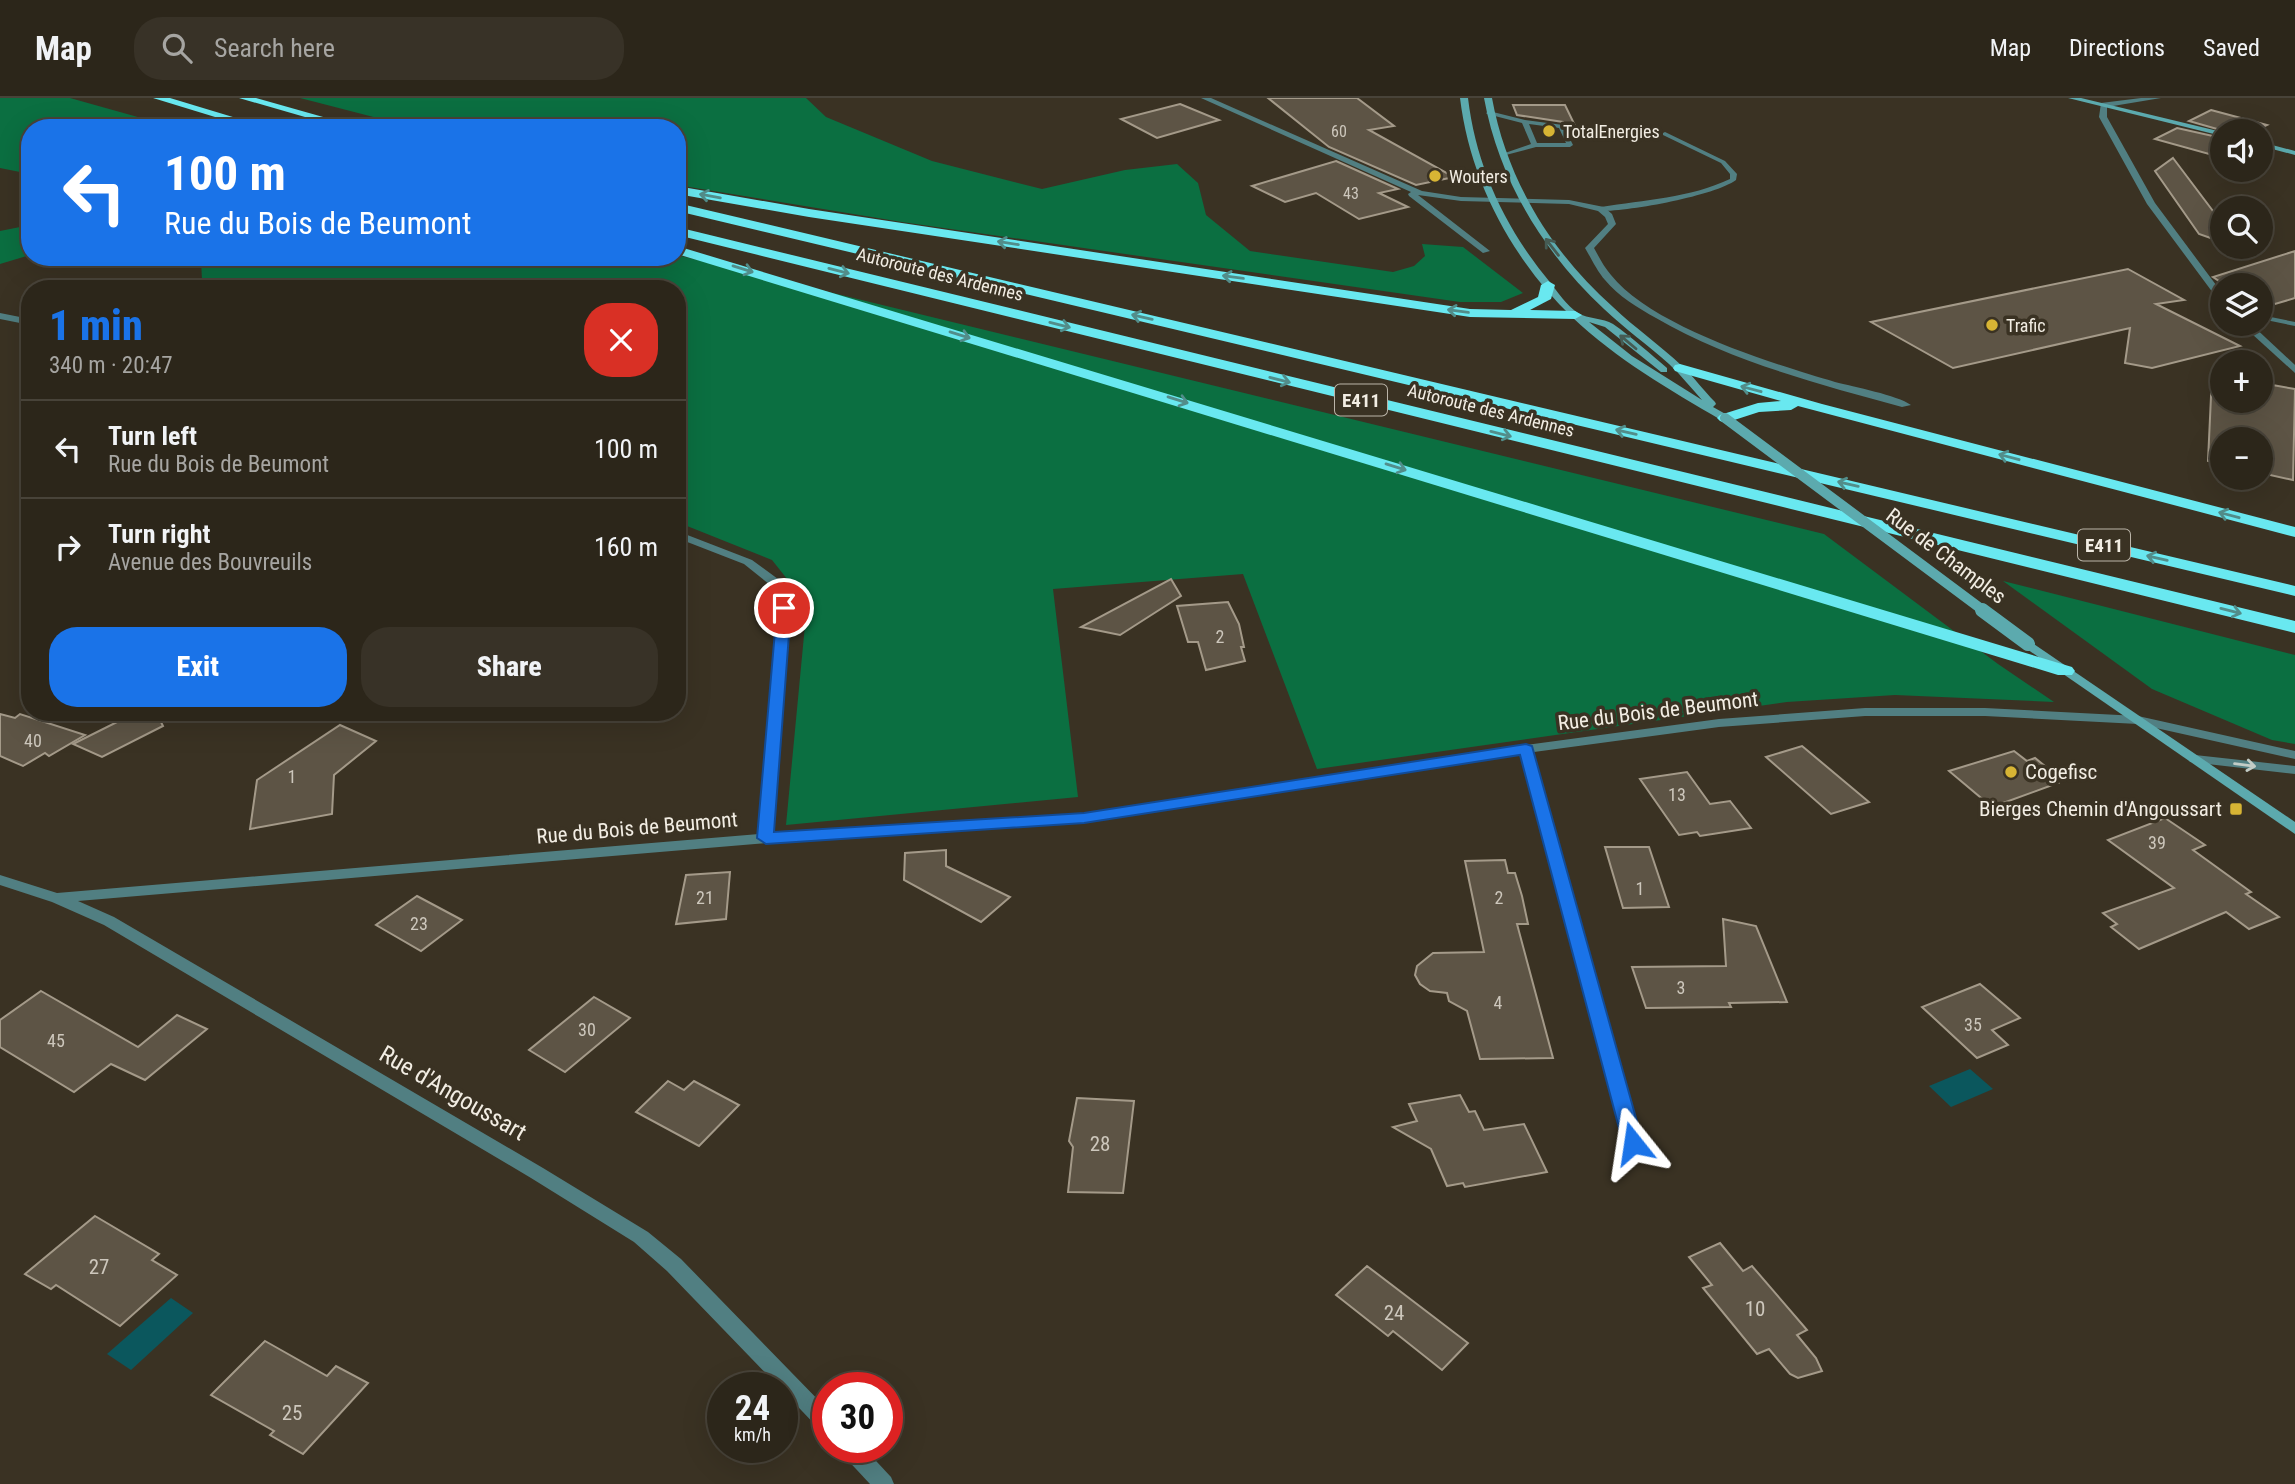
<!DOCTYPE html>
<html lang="en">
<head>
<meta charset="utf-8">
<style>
	body { margin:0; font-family:"Roboto Condensed",sans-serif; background:#383227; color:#f1f3f6; height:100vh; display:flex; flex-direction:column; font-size:26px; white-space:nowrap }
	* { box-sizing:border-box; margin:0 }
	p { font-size:23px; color:#a6a5a2 }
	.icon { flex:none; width:38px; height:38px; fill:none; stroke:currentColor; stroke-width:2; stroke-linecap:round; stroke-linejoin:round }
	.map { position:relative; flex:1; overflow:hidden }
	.sheet { position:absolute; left:21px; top:182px; width:665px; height:441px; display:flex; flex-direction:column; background:#2c261a; border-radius:28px; box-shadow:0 7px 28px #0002,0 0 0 2px #484339 }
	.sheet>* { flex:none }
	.banner { position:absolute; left:21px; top:21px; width:665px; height:147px; border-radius:28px; box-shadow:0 7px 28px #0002,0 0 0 2px #484339; background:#1a73e8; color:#fff; overflow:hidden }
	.controls { position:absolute; left:2210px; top:21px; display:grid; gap:14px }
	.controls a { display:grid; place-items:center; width:63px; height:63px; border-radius:50%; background:#2c261a; box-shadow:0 7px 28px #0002,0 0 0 2px #484339; font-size:35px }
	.speed { position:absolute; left:707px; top:1274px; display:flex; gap:14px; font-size:35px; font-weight:700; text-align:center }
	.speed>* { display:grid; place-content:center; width:91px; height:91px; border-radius:50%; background:#2c261a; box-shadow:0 7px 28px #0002,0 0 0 2px #484339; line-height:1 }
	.speed small { font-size:18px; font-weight:400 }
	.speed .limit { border:10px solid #d22; background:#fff; color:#111 }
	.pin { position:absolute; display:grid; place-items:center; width:60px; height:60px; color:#fff; margin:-30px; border:4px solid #fff; border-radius:50%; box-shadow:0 2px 7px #0007 }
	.me { position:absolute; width:77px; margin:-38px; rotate:345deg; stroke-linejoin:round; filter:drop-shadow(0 0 5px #0008) }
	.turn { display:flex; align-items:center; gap:24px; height:147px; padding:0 28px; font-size:32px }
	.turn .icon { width:91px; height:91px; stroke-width:2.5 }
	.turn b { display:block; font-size:49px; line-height:60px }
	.round { display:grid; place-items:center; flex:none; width:74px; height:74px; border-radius:28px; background:#383227 }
	.headline { display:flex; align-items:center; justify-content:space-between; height:119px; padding:0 28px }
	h1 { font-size:42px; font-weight:800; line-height:52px; color:#1a73e8 }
	.action { display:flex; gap:14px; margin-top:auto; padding:14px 28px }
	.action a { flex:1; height:80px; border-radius:28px; background:#1a73e8; color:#fff; font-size:28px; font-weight:800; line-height:80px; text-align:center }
	.action a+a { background:#383227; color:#f1f3f6 }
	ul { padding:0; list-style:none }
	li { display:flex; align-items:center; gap:21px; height:98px; padding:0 28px; border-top:2px solid #484339 }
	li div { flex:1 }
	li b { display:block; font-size:26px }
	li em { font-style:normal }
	header { display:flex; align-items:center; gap:42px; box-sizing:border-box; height:98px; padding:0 35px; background:#2c261a; border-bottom:2px solid #484339 }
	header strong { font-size:33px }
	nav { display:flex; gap:38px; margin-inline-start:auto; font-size:24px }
	.search { width:490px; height:63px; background:#383227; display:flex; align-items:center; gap:18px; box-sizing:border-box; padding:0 24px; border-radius:28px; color:#a6a5a2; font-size:26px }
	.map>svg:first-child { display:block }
</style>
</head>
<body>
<header>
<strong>Map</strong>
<div class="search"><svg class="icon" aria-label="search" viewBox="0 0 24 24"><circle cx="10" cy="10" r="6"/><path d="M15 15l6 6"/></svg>Search here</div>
<nav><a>Map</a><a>Directions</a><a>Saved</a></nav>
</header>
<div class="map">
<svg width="2295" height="1386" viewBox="0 0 2295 1386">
	<rect width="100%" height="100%" fill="#3a3223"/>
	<g fill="#0b6f41">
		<polygon points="0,0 70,0 177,30 30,30 30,76 0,70"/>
		<polygon points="300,0 806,0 826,19 932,63 1042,91 1125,72 1177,66 1198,85 1206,117 1250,153 1393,174 1414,168 1425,158 1422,146 1463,149 1523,195 1501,204 1460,204 902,124 677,87 677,30 416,30"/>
		<polygon points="30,127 30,157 0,166 0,133"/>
		<polygon points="677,157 1824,436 1998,566 2054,604 1895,597 1787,604 1317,671 1243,476 1053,491 1078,699 786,727 807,506 772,462 677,424 677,191 450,191 398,180 280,191 187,191 202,182 201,162 187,159 677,159"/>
		<polygon points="2003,483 2295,557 2295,646 2272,642 2152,591"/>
	</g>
	<g fill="#0b575d">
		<polygon points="1970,971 1993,991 1951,1009 1929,988"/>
		<polygon points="171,1200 193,1215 131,1272 107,1256"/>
	</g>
	<g fill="#5d5445" stroke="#a49a89" stroke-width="2">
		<polygon points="1268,0 1357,0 1394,28 1369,32 1454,79 1416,87 1329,49"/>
		<polygon points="1180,6 1219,22 1157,40 1121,21"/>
		<polygon points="1513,7 1565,7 1580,38 1571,38 1563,24 1517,17"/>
		<polygon points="2211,12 2267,27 2254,33 2224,33 2189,23"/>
		<polygon points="2177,30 2222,40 2222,49 2209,56 2155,41"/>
		<polygon points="2173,60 2222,125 2222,144 2199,136 2155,73"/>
		<polygon points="1336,63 1398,91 1379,95 1408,109 1359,121 1316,95 1285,104 1252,88"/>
		<polygon points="2295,153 2295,200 2275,206 2261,201 2261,187 2225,187 2213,179"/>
		<polygon points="2128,171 2184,202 2156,206 2240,248 2152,270 2125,265 2130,230 1953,270 1871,224"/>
		<polygon points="2212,277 2222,278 2222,303 2261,303 2261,285 2295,291 2293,382 2261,375 2261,341 2222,341 2222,366 2208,363"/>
		<polygon points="1171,481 1181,498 1120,537 1081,529"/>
		<polygon points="1228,504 1239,526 1244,549 1241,549 1245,563 1206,572 1198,544 1188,544 1177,508"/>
		<polygon points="137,614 156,614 163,628 102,659 73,646"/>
		<polygon points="0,616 15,620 20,616 85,637 49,658 45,655 23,668 0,658"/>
		<polygon points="340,627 376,643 334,677 332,716 250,731 257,682"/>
		<polygon points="1802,648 1869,704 1831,716 1766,659"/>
		<polygon points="2014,653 2027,663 2035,660 2061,681 2055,683 2058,685 1992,709 1949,673"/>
		<polygon points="1687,674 1710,706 1730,703 1751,730 1700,738 1697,734 1679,737 1640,681"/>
		<polygon points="2165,720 2205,747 2193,752 2251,794 2246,796 2279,819 2249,831 2226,814 2139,851 2111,829 2117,826 2103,815 2174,790 2108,742"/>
		<polygon points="1605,749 1649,749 1669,809 1623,810"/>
		<polygon points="946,752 946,768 1010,799 981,824 904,782 905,755"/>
		<polygon points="1505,762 1508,775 1515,775 1522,798 1528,826 1517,826 1553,960 1480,961 1467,913 1449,903 1447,895 1430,893 1420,886 1415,877 1417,868 1433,855 1484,854 1465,763"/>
		<polygon points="730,774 726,821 676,826 686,777"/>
		<polygon points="417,798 462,822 421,853 376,827"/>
		<polygon points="1723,821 1756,828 1787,904 1729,905 1731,909 1646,910 1632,869 1726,868"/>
		<polygon points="1980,886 2020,920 1992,932 2008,947 1977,960 1922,909"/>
		<polygon points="41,893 138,949 177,917 207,931 145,982 111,966 74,994 0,949 0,922"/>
		<polygon points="594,899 630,920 565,974 529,952"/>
		<polygon points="668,983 684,992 694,983 739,1007 699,1048 636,1014"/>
		<polygon points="1460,997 1469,1014 1475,1013 1484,1032 1524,1026 1547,1074 1465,1089 1463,1085 1447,1088 1431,1051 1393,1029 1417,1023 1409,1006"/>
		<polygon points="1077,1000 1134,1003 1123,1095 1068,1094 1073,1049 1069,1043"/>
		<polygon points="95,1118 159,1156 152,1162 177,1177 120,1228 56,1187 51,1191 25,1176"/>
		<polygon points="1720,1145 1743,1173 1752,1168 1807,1232 1797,1237 1816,1260 1822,1273 1798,1280 1790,1276 1769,1251 1757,1256 1703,1190 1712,1187 1689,1159"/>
		<polygon points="1367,1168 1468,1245 1442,1272 1393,1233 1388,1238 1336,1197"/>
		<polygon points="265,1243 327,1278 336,1268 368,1285 303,1356 270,1337 274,1333 211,1297"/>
	</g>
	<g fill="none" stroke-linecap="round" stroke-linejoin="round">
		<g fill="#517f82" fill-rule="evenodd">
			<path d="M1489,13L1525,22L1563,27L1573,47L1570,49H1536L1502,58V56L1531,46L1522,25L1487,16L1486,15ZM1529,26L1559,30L1566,45H1537Z"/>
			<path d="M1665,34L1725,63L1737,76L1736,82C1714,98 1627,114 1598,113L1597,111L1601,109C1644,102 1690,100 1730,81V76L1721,65L1663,37V35Z"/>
			<polygon points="2261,217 2295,224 2295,228 2261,221"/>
		</g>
		<g fill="#517f82" fill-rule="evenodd">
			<path d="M1201,0H1211L1422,93L1461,99L1569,102L1604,109L1612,116L1616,126L1594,150C1599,159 1604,169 1611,177C1651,228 1773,266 1835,284C1854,289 1897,297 1911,307L1902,309C1819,286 1732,264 1656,220C1638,210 1618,198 1605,182C1597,173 1591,160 1585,150L1608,126L1605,119L1598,113L1569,106L1461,103L1418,97L1490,153L1483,155L1409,98L1408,96L1411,94Z"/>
			<polygon points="2141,0 2161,0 2107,9 2107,19 2155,105 2222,195 2222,204 2219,203 2147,106 2099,19 2101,5"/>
			<polygon points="0,215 30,221 30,227 0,221"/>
			<polygon points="2241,226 2251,226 2295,267 2295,275"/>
			<polygon points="677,433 752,462 778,481 790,510 774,735 1084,715 1526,647 1719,621 1865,610 1985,610 2138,618 2295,653 2295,661 2138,626 1985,618 1865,618 1719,629 1534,654 1642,1045 1639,1050 1633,1052 1627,1050 1624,1045 1521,656 1084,725 766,745 78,803 114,819 543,1070 648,1134 681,1161 828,1312 828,1335 821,1333 782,1292 782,1290 780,1290 667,1173 634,1144 531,1080 104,827 52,804 0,787 0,777 57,795 759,736 778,510 769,486 744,466 677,440"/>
			<polygon points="2195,657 2295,668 2295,676 2190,664 2188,661"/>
			<polygon points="839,1349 863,1349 891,1379 894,1386 870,1386 842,1356"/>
		</g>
		<g fill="#5caaae" fill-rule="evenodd">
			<path d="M1460,0H1468C1476,68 1505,130 1549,183C1557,193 1567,208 1578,215C1588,221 1603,220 1613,226C1632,239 1650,256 1667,270V274H1661L1605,229L1589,224L1632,258L1702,302C1691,290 1681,277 1669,266C1648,247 1625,231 1604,211C1543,154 1499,82 1484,0H1492C1507,82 1551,154 1613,209C1635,230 1660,247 1682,268C1694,279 1703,292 1715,304L1716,306L1713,309L1729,318V322H1721C1670,292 1616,261 1572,219C1512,161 1470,83 1460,0Z"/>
			<polygon points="2068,0 2081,0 2222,34 2222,38"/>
			<polygon points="2261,44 2295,53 2295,57 2261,48"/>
			<polygon points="2028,542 2295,724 2295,736 2024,549 2022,546"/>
		</g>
		<g fill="#69e8f0" fill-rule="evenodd">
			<polygon points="153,0 170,0 269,30 251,30"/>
			<polygon points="239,0 256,0 362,30 343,30"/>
			<polygon points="677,88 809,111 1470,211 1511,212 1538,199 1541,187 1548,183 1555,187 1551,201 1530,212 1575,213 1582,217 1575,221 1470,219 809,119 677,96"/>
			<polygon points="677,105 2295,488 2295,498 677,113"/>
			<polygon points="677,129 2295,523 2295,535 677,137"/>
			<polygon points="677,148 2072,569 2075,573 2072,577 2058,577 677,156"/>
			<polygon points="1680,266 1822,306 2295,429 2295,439 1798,308 1791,312 1759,314 1725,325 1720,323 1717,320 1720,317 1758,305 1781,303 1675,273 1673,270 1675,267"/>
		</g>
		<polyline stroke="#5caaae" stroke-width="10" points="1725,320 1984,513"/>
		<polyline stroke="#5caaae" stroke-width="14" points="1982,512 2028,546"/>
	</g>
	<defs><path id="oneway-shaft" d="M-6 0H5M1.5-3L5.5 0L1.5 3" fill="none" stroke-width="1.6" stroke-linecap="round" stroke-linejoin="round" transform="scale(1.75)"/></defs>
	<g stroke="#528d8a">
		<use href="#oneway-shaft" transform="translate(710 98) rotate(-170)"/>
		<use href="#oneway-shaft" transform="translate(1008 145) rotate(-171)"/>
		<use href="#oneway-shaft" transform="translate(743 171) rotate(17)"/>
		<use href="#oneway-shaft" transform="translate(839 173) rotate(14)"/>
		<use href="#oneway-shaft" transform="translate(1233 179) rotate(-172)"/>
		<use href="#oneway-shaft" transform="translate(1458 213) rotate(-172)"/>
		<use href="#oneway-shaft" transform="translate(1142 219) rotate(-167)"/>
		<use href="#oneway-shaft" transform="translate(1060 227) rotate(14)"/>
		<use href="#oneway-shaft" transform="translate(960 237) rotate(17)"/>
		<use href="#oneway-shaft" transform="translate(1280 282) rotate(14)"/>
		<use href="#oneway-shaft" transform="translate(1751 291) rotate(-165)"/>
		<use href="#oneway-shaft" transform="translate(1178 302) rotate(17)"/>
		<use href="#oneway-shaft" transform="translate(1626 334) rotate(-167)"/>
		<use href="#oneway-shaft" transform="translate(1501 336) rotate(14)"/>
		<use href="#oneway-shaft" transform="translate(2009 359) rotate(-165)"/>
		<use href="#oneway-shaft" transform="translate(1396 369) rotate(17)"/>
		<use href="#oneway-shaft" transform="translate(1848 386) rotate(-167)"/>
		<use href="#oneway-shaft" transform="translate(2229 417) rotate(-165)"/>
		<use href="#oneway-shaft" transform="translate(2157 460) rotate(-167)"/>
		<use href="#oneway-shaft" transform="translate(2231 513) rotate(14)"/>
	</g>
	<g stroke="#465c54">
		<use href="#oneway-shaft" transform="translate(1552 149) rotate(-128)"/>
		<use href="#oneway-shaft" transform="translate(1628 244) rotate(-140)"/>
	</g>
	<use stroke="#c2ccc6" href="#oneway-shaft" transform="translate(2245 667) rotate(7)"/>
	<polygon fill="#1a73e8" stroke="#114b97" stroke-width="2" points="784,506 791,510 774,734 1084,715 1526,646 1532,648 1643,1045 1640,1050 1633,1053 1626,1050 1623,1045 1520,657 1084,725 766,746 757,740 777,510"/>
	<g fill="#d7b434" stroke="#3a3223" stroke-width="2.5">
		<circle cx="1549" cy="33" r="7"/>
		<circle cx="1435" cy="78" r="7"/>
		<circle cx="1992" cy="227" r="7"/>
		<circle cx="2011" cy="674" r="7"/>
		<rect x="2229" y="704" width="14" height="14" rx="3.5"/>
	</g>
	<g text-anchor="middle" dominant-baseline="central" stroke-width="7" stroke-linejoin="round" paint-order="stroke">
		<g font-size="16" fill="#cdc7bc">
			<text x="1339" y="33">60</text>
			<text x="1351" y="95">43</text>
		</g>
		<g font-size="18" fill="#f2ede3" stroke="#3a3223" text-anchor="start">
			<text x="1563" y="33">TotalEnergies</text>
			<text x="1449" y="78">Wouters</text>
			<text x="2006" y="227">Trafic</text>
		</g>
		<g font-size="18" fill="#f2ede3" stroke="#3a3223">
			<text transform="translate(940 176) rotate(14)">Autoroute des Ardennes</text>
			<text transform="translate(1491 312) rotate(14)">Autoroute des Ardennes</text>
		</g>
		<g font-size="18" fill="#cdc7bc">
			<text x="1220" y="538">2</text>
			<text x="33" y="642">40</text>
			<text x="292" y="678">1</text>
			<text x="1677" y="696">13</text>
			<text x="2157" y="744">39</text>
			<text x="1640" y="790">1</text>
			<text x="705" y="799">21</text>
			<text x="1499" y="799">2</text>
			<text x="419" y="825">23</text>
			<text x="1681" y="889">3</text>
			<text x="1498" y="904">4</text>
			<text x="1973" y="926">35</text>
			<text x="587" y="931">30</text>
			<text x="56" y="942">45</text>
		</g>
		<g fill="#3a3223" stroke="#bbb5a9" stroke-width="2">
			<rect x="1335" y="286.5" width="52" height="31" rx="5"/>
			<rect x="2078" y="431.5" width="52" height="31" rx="5"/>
		</g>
		<g font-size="19" font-weight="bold" fill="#f2ede3">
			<text x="1361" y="302">E411</text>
			<text x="2104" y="447">E411</text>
		</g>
		<g font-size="21" fill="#f2ede3" stroke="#3a3223">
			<text transform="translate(1946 458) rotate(37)">Rue de Champles</text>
			<text transform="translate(1658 613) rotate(-7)">Rue du Bois de Beumont</text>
			<text transform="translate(637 730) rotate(-5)">Rue du Bois de Beumont</text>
		</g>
		<g font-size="21" fill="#f2ede3" stroke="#3a3223" text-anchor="start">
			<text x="2025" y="674">Cogefisc</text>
			<text x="2222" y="711" text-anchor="end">Bierges Chemin d'Angoussart</text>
		</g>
		<g font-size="21" fill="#cdc7bc">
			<text x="1100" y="1046">28</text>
			<text x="99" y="1169">27</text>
			<text x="1755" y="1211">10</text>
			<text x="1394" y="1215">24</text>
			<text x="292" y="1315">25</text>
		</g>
		<g font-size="24" fill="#f2ede3" stroke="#3a3223">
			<text transform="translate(453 995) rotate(30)">Rue d'Angoussart</text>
		</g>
	</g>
</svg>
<div class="controls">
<a><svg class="icon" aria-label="sound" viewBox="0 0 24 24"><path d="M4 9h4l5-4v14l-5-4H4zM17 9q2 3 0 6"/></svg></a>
<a><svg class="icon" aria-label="search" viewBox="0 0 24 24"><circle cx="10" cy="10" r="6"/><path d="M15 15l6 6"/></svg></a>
<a><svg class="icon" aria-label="layers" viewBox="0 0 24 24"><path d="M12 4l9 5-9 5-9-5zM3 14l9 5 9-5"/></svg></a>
<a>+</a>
<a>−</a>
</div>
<div class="speed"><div>24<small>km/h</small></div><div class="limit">30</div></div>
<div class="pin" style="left:784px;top:510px;background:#d93025"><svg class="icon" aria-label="arrive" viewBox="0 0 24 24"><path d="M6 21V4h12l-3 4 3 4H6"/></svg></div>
<svg class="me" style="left:1633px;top:1045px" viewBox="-20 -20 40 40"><path d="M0-17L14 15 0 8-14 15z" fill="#1a73e8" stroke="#fff" stroke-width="4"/></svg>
<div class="banner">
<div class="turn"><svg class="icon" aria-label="left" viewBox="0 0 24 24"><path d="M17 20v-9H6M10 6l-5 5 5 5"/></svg><div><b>100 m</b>Rue du Bois de Beumont</div></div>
</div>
<section class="sheet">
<div class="headline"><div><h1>1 min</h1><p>340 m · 20:47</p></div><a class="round" style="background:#d93025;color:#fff"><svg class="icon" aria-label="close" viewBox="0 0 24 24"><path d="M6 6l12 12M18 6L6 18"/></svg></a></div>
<ul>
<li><svg class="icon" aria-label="left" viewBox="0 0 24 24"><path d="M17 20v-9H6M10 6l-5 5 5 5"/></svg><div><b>Turn left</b><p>Rue du Bois de Beumont</p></div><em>100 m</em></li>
<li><svg class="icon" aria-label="right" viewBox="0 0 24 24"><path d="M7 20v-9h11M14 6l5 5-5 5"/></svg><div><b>Turn right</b><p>Avenue des Bouvreuils</p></div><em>160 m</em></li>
</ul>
<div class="action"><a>Exit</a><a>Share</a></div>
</section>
</div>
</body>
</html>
